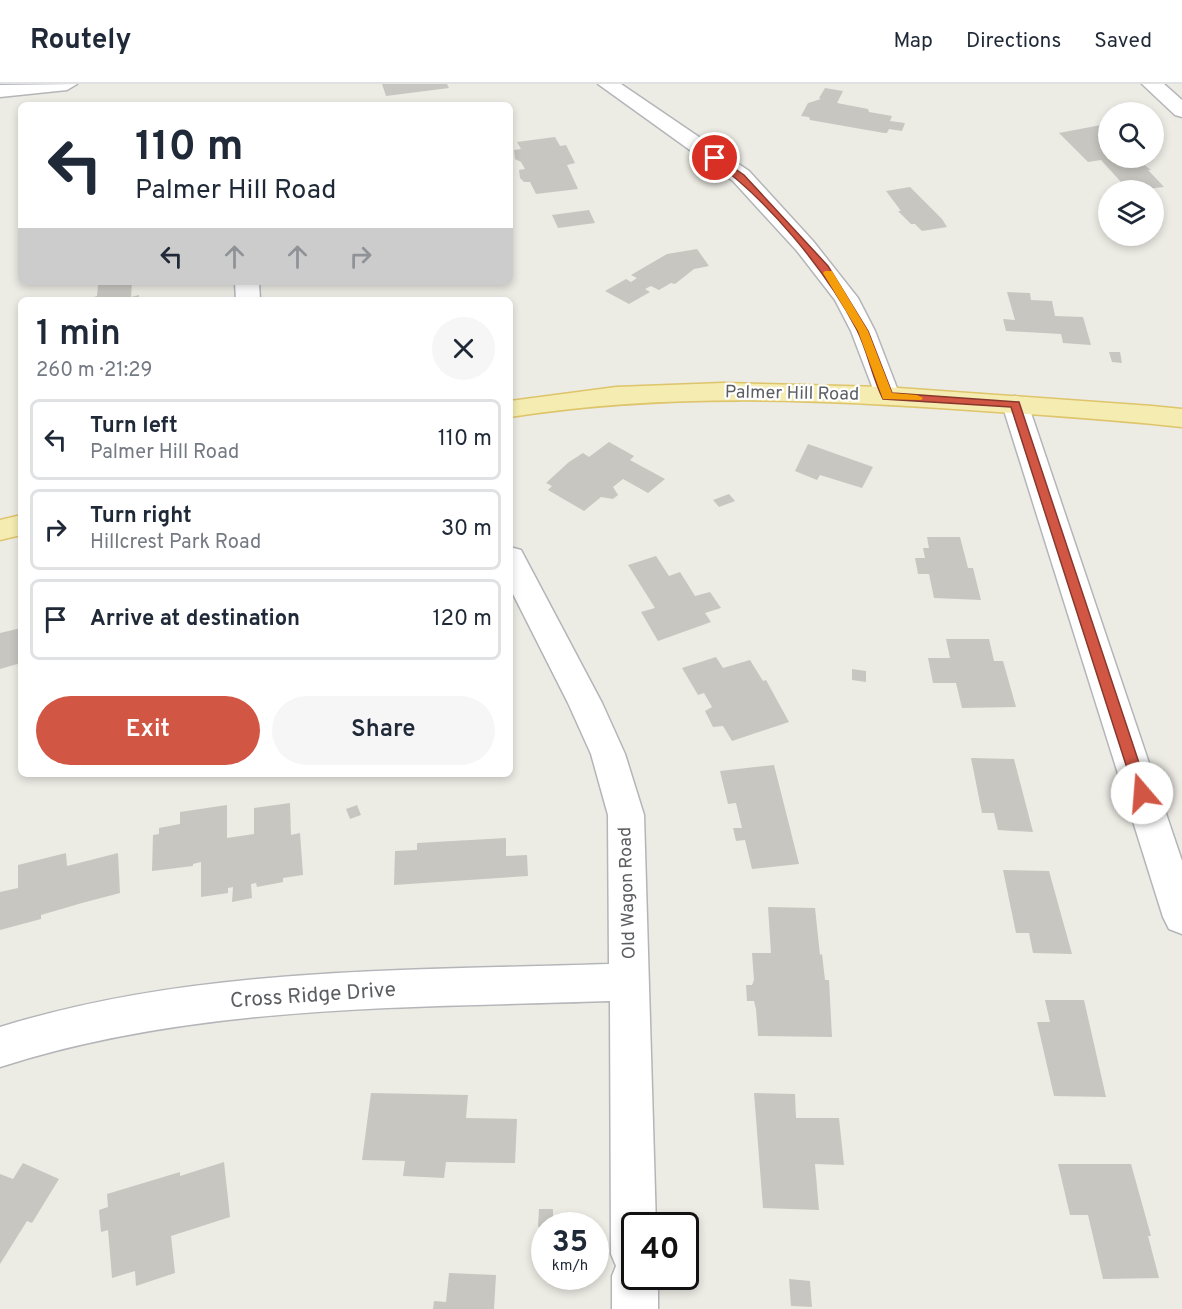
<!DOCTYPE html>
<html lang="en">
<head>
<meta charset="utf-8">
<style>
	body { margin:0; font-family:Overpass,sans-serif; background:#f6f6f7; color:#1f2937; height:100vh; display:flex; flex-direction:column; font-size:22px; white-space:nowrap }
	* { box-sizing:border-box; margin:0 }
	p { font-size:20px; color:#747a83 }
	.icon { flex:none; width:33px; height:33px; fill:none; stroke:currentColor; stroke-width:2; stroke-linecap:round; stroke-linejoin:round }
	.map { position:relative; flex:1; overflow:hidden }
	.drawer { position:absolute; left:18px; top:213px; width:495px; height:480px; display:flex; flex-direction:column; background:#fff; border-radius:9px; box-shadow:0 3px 9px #0003 }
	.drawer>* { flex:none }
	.top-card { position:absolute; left:18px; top:18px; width:495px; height:183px; border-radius:9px; box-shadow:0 3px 9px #0003; background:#fff; color:#1f2937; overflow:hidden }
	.controls { position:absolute; left:1098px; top:18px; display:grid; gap:12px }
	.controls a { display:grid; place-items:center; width:66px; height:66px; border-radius:50%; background:#fff; box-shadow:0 3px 9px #0003; font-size:30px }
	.speed { position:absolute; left:531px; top:1128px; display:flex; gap:12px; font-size:30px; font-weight:700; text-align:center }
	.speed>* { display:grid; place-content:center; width:78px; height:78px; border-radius:50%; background:#fff; box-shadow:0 3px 9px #0003; line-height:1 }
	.speed small { font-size:15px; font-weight:400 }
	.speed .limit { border:3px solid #111; border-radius:9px; background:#fff; color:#111 }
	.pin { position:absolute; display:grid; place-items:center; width:51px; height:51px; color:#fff; margin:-26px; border:3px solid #fff; border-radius:50%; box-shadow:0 2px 6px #0007 }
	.me { position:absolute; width:66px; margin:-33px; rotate:342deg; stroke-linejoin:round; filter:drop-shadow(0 0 4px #0008) }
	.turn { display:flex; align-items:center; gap:21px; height:126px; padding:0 18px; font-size:27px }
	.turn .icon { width:78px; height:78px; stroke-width:2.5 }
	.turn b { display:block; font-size:42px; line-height:51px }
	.lanes { display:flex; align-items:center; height:57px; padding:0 18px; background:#0003; justify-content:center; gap:30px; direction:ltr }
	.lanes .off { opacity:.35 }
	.round { display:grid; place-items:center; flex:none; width:63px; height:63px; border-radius:32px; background:#f6f6f7 }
	.overview { display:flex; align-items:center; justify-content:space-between; height:102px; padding:0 18px }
	h1 { font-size:36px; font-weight:600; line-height:45px }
	.button { display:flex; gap:12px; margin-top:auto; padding:12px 18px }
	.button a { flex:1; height:69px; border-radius:36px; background:#d25644; color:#fff; font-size:24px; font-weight:600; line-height:69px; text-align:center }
	.button a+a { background:#f6f6f7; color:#1f2937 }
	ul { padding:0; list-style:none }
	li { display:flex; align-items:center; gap:18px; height:81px; margin:0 12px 9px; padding:0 6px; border:3px solid #e0e1e3; border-radius:9px }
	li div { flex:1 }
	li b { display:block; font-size:22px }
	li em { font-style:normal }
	header { display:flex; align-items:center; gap:36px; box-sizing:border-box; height:84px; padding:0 30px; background:#fff; border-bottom:2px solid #e0e1e3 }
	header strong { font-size:28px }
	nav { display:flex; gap:33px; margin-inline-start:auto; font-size:21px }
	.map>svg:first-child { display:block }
</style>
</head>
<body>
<header>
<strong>Routely</strong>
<nav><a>Map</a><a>Directions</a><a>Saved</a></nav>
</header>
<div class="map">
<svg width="1182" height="1225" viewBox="0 0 1182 1225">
	<rect width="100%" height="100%" fill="#ecebe4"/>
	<g fill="#c8c6c0">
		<polygon points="382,0 447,0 449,4 386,12"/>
		<polygon points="825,4 843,7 837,19 868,25 869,28 892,32 890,37 905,39 902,47 889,45 887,49 884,49 810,36 809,33 801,32 808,19 821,15 819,14"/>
		<polygon points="1101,41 1108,48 1108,74 1135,74 1151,86 1148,86 1164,103 1137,106 1127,97 1121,98 1101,76 1088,78 1059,49"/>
		<polygon points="555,53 560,62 566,61 575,79 567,81 578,105 536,110 530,98 524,98 520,94 519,86 525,85 521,78 515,75 514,66 521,65 517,58"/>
		<polygon points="910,103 942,135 947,143 922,147 915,140 911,140 898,127 901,127 886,107"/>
		<polygon points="589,126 595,139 558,144 552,131"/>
		<polygon points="697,165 709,182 694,185 675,200 671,199 659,206 651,202 645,205 650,208 629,220 605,207 626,195 631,198 637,194 631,191 667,170"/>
		<polygon points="106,198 132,198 131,213 139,211 139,216 84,216 97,212 98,201"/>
		<polygon points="1007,208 1030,209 1031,216 1052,217 1055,232 1083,233 1091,261 1063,259 1061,250 1006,247 1003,235 1015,236"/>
		<polygon points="1109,268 1120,268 1122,279 1112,278"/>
		<polygon points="609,358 634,372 630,376 665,395 648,409 623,395 613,403 618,411 613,415 601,413 584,427 548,406 552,402 546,399 569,378 583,369 589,373"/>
		<polygon points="808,360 873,383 862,404 820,391 817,396 795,387"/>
		<polygon points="729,410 735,417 719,423 713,416"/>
		<polygon points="927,453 960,453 968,484 973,484 981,516 934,514 929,490 918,490 915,474 925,474 923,464 929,464"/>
		<polygon points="656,472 669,492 680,488 695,512 710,508 721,524 705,529 711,538 658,557 641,528 655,524 628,481"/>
		<polygon points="21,544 21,579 0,585 0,549"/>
		<polygon points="946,555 989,555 994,577 1003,577 1016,623 962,624 956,599 933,599 928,574 950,574"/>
		<polygon points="716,573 723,584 750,576 763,597 766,596 789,638 732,657 723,642 713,643 705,627 712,623 704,609 698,611 682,584"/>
		<polygon points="852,585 866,587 866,598 852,596"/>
		<polygon points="971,674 1014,675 1033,748 998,746 994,729 982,729"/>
		<polygon points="774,681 799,780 752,785 745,756 736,757 733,744 742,744 736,719 728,720 720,687"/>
		<polygon points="290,719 291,751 300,749 303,791 283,794 283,798 257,803 256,799 251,800 252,814 232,818 233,803 228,804 228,809 201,813 201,778 193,780 193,782 152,787 153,751 159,750 159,744 180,740 180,728 227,721 227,754 254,750 254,724"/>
		<polygon points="357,721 361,731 350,735 346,725"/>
		<polygon points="506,754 506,772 527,771 528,792 394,801 395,767 417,766 417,759"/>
		<polygon points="66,769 67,782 118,769 120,809 82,819 41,831 41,835 0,846 0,808 18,804 18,781"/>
		<polygon points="1003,786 1049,787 1072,870 1033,869 1029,849 1016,849"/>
		<polygon points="768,823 815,824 820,871 822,870 825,896 829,896 832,953 758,952 756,925 754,917 747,917 746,901 752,901 754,896 752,869 771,869"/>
		<polygon points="1045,916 1084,916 1106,1013 1054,1012 1037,938 1050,938"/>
		<polygon points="371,1009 468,1011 466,1034 517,1035 515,1079 446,1078 444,1094 403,1092 405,1077 362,1076"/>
		<polygon points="754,1009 795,1010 796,1034 839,1034 844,1081 815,1080 819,1126 763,1124"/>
		<polygon points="224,1078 230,1133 171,1152 175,1189 136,1202 135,1187 112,1194 108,1146 101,1148 99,1126 108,1123 107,1110 180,1088 180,1092"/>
		<polygon points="23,1079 59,1095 32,1139 27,1137 0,1180 0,1090 13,1095"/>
		<polygon points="1058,1080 1131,1080 1151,1152 1148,1152 1159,1194 1103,1195 1088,1131 1070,1131"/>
		<polygon points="539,1125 553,1125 553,1142 538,1143"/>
		<polygon points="449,1189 496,1191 494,1225 433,1225 434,1217 446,1218"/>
		<polygon points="789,1195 810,1197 812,1223 791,1222"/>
	</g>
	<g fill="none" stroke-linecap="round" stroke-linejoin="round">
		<defs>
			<g id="minor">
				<polygon points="77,0 67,6 0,13 0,1"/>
				<polygon points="598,0 621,0 749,87 813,157 858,214 875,247 900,312 896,318 887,320 878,318 851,247 835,216 797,167 733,97"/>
				<polygon points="1142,0 1164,0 1182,16 1182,33 1175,31"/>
				<polygon points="235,198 259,198 260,216 236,216"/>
				<polygon points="1015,312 1024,314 1028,320 1182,777 1182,850 1169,845 1163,833 1002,320 1006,314"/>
				<path d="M510,463L521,466L602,619L625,670L644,731L656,1142H634V1192H658V1225H612V1192L616,1182L611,1170L610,917C406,924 196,920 0,983V943C197,882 406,887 609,880L608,731L591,670L568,619L510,504Z"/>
			</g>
			<g id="major">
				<path d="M723,299L884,303L1152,322L1182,325V343C1111,335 1040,331 969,326C815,315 663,309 510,333V317L616,303Z"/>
				<polygon points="21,431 21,451 0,456 0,436"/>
			</g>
		</defs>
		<use href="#minor" stroke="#b4b5b9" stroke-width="3"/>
		<use href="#major" stroke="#dec46a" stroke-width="3"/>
		<use href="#minor" fill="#fff" fill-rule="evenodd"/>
		<use href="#major" fill="#f4ecb1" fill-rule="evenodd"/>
	</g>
	<path fill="#d25644" stroke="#88382c" stroke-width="1.5" d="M715,71L744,91L828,182L868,247L892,309L1019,318L1149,709L1147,714H1137L1135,709L1011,323L883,315C872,293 868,268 857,246C826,186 767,115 712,76L711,74Z"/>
	<polygon fill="#f59e0b" points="825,187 832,187 868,247 892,309 917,311 923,314 921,316 883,315 858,247 823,189"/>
	<g text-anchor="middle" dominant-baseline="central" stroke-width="4.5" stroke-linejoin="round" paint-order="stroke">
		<g font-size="18" fill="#5c5e62" stroke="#fff">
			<text transform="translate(792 310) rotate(1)">Palmer Hill Road</text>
			<text transform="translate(628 809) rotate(-92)">Old Wagon Road</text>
		</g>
		<g font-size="21" fill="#5c5e62" stroke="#fff">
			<text transform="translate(313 912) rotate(-4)">Cross Ridge Drive</text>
		</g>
	</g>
</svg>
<div class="controls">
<a><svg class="icon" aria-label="search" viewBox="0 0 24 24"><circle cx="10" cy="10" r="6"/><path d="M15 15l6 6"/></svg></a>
<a><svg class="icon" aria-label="layers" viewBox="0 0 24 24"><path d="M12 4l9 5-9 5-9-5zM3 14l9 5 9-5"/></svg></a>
</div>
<div class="speed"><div>35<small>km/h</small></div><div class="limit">40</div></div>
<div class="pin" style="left:715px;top:74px;background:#d93025"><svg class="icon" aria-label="arrive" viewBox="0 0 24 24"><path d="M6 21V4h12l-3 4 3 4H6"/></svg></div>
<svg class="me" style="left:1142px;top:709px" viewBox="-20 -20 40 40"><circle r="19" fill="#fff"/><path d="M0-13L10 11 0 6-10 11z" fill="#d25644"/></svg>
<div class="top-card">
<div class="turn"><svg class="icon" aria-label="left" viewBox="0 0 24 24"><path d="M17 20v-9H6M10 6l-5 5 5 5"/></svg><div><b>110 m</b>Palmer Hill Road</div></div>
<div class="lanes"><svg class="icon" aria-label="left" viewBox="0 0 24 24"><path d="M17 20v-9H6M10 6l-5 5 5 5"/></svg><svg class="icon off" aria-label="ahead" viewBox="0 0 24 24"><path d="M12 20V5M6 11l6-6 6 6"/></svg><svg class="icon off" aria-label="ahead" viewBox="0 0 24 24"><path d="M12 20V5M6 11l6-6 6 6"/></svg><svg class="icon off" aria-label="right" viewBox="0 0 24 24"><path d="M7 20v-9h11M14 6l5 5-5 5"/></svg></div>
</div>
<section class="drawer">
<div class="overview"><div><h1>1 min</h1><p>260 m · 21:29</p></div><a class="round"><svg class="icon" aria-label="close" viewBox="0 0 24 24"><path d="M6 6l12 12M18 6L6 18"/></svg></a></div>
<ul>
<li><svg class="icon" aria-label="left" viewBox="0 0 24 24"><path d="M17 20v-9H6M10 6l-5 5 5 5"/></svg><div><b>Turn left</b><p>Palmer Hill Road</p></div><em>110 m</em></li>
<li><svg class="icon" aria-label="right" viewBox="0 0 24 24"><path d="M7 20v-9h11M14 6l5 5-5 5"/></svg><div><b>Turn right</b><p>Hillcrest Park Road</p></div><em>30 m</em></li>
<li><svg class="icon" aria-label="arrive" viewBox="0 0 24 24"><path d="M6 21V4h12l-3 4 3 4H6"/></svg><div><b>Arrive at destination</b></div><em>120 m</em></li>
</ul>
<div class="button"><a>Exit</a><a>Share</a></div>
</section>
</div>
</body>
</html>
